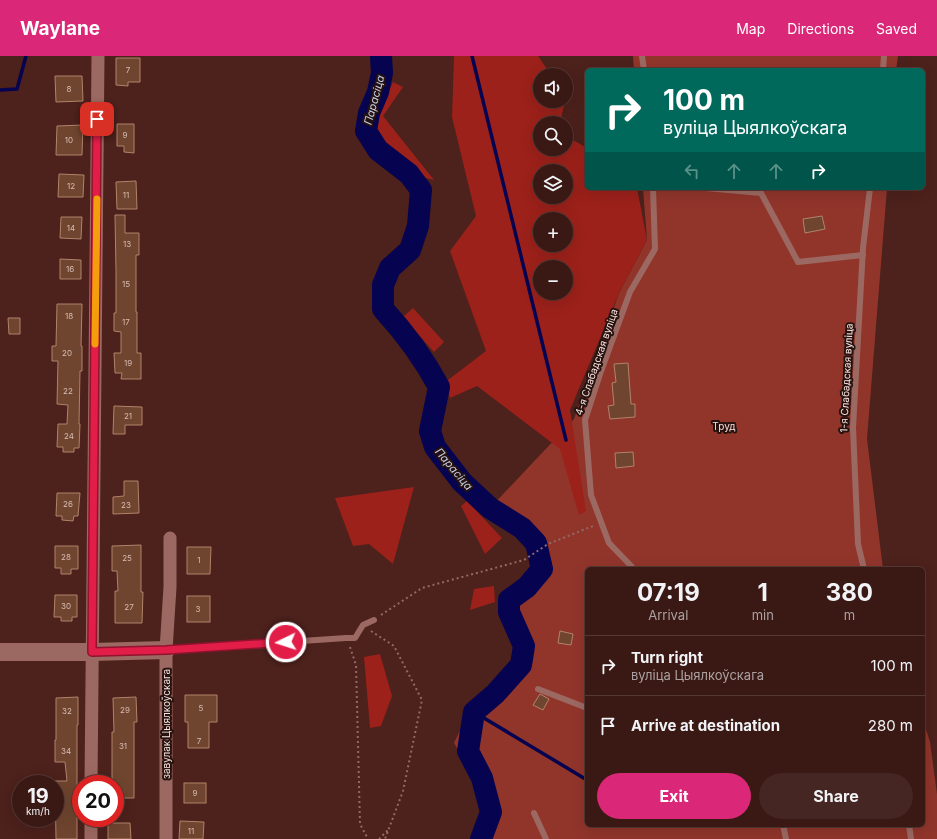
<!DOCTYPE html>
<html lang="en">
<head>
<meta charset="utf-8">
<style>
	body { margin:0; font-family:Inter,sans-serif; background:#452622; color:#f1f3f6; height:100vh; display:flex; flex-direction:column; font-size:15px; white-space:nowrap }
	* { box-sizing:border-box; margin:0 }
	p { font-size:13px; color:#aba0a0 }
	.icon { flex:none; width:22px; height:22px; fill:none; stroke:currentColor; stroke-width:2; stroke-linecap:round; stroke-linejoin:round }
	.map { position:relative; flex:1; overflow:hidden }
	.details { position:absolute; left:585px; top:511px; width:340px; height:260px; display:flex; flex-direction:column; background:#3a1915; border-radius:6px; box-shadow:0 4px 16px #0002,0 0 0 1px #543834 }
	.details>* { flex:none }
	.guide { position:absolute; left:585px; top:12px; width:340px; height:122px; border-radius:6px; box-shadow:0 4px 16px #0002,0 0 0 1px #543834; background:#00695c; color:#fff; overflow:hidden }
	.fabs { position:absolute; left:533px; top:12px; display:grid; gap:8px }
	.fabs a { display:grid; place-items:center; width:40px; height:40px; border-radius:50%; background:#3a1915; box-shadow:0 4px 16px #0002,0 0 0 1px #543834; font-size:20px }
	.speed { position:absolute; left:12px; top:719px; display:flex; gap:8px; font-size:20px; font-weight:700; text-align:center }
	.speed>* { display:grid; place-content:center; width:52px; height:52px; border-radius:50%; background:#3a1915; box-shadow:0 4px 16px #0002,0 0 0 1px #543834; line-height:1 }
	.speed small { font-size:10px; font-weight:400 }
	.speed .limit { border:6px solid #d22; background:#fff; color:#111 }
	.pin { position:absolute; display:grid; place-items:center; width:34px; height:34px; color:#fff; margin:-17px; border-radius:8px; box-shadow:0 2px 6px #0006 }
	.me { position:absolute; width:44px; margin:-22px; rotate:266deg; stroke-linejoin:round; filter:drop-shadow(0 0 3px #0008) }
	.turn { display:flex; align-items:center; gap:14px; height:84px; padding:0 12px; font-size:18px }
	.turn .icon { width:52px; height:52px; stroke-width:2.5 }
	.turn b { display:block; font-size:28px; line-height:34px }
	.lanes { display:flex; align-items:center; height:38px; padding:0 12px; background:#0003; justify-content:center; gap:20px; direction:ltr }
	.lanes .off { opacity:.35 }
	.eta { display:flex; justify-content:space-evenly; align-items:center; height:68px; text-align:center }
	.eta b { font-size:24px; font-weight:700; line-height:28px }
	.button { display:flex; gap:8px; margin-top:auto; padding:8px 12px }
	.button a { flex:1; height:46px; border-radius:24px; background:#db2777; color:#fff; font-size:16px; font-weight:700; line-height:46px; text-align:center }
	.button a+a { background:#452622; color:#f1f3f6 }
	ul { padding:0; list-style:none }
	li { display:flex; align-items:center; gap:12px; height:60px; padding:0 12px; border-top:1px solid #543834 }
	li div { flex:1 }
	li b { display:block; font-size:15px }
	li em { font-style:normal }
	header { display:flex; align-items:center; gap:24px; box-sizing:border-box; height:56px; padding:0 20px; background:#db2777; color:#fff }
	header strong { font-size:19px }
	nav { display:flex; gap:22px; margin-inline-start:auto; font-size:14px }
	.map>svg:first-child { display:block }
</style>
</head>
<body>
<header>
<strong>Waylane</strong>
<nav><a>Map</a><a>Directions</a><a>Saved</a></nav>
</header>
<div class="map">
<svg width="937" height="783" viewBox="0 0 937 783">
	<rect width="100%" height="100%" fill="#4d211c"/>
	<g fill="#91352b">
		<polygon points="633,0 898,0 896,14 634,14"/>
		<polygon points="643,132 887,132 867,383 883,513 587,513 587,769 923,769 923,664 930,686 937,738 937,783 481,783 489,762 478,729 454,687 477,640 507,624 521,609 524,590 509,556 509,544 527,531 542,513 536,487 522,472 490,452 574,363 619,237 647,184"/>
	</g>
	<g fill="#9c211a" fill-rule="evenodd">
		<path d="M454,0H538L551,19H540V45H565L560,67H540V93H566V80L587,92V132H637L647,184L619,237L570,354L586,455L579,459L560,393L477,330L450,342L444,327L486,295L450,195L476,160L452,61ZM540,115H566V141H540ZM540,163H566V189H540ZM540,211H566V237H540Z"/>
		<polygon points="393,26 403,31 383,60 434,124 422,121 372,73"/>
		<polygon points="413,252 444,286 434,296 403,261"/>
		<polygon points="414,431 393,508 369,488 353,490 335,442"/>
		<polygon points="467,445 502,482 485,498 461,450"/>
		<polygon points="494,530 495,546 470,554 474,533"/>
		<polygon points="380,598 392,640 381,670 370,672 364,601"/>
	</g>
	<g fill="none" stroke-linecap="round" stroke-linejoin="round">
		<g stroke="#060350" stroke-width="3.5">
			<polyline points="472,0 566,384"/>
			<polyline points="0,34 17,33 26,0"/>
			<polyline points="474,656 587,724"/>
		</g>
		<path stroke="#060350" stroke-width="22" d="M381,0L382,17L378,36L369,57L366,75L378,94L409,118L421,134L418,170L410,194L390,212L383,229V253C406,278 423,301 439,331L430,375L435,391L462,426L490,452L522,472L536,487L542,513L527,531L509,544V556L524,590L521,609L495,638L474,656L468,695L482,722L491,756L481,783"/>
	</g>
	<g fill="#6f452f" stroke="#b1836a">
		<polygon points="116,2 140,2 140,26 128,26 128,30 116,29"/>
		<polygon points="55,20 82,20 83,45 56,46"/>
		<polygon points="117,68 134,68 134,97 124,96 124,90 117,90"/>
		<polygon points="83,69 82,99 56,99 57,70"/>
		<polygon points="59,118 84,119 83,141 58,141"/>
		<polygon points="136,125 137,153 117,153 116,126"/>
		<polygon points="115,159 125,159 125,177 139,177 139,199 136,199 136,256 137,256 137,297 141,297 141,323 121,323 122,317 115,317 114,297 121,297 121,276 114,275 114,257 116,257 116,215"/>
		<polygon points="822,160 825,173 805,177 803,163"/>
		<polygon points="61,161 82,161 81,183 60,182"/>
		<polygon points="60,203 81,204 81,223 60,223"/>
		<polygon points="57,248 82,248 81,290 82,290 82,315 80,315 79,368 80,368 79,392 74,392 74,396 63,396 63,391 57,391 58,368 67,368 68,349 57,348 58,305 52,305 52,290 56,290"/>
		<polygon points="8,262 20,262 20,278 9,278"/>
		<polygon points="628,307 631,348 635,348 635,361 610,363 608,350 614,349 612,327 616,326 614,308"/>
		<polygon points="114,350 142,351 142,369 125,369 125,378 113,378"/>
		<polygon points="633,396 634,410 616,412 615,397"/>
		<polygon points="124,425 138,425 139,457 113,458 113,441 124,440"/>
		<polygon points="57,437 80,437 78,460 74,460 73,465 62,464 62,460 56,460"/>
		<polygon points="141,489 141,536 143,536 142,567 115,567 115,535 118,535 117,515 112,515 112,490"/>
		<polygon points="55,490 78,490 78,513 71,513 71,518 61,518 61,512 55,512"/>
		<polygon points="187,491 211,491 210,518 187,518"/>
		<polygon points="55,539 77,539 77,561 72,561 72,565 61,565 61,561 54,561"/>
		<rect x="187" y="540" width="23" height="26"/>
		<polygon points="560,575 573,578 571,589 558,587"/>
		<polygon points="540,638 549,643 543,654 533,649"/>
		<polygon points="185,639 217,639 217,666 209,666 209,692 188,692 188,666 185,666"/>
		<polygon points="78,641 78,669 77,669 77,783 56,783 55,725 67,725 65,706 55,706 55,684 56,684 56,642"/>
		<polygon points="136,641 137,666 134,666 134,742 115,742 115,728 112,728 112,676 114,676 113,642"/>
		<rect x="184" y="727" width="22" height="20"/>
		<polygon points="180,765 204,766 203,783 179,783"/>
		<polygon points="108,767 130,767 131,783 108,783"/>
	</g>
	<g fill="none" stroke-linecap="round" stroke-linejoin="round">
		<g stroke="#906b67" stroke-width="2" stroke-dasharray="2 3" stroke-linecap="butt">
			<polyline points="381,559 422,532 524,504 548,488 593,470"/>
			<polyline points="371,575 394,590 422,644 403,735 385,783"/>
			<polyline points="350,591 356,609 360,768 368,783"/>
			<polyline points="379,783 388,774"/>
		</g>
		<g stroke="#9c6962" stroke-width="6">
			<polyline points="642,0 644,14"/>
			<polyline points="883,14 884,0"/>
			<polyline points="706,132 761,137 798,206 863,199"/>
			<polyline points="634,513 609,487 591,439 585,364 600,318 630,236 655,193 653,132"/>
			<polyline points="864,513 858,488 853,372 863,192 870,132"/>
			<polyline points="168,594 346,582 355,582 363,569 374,564"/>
			<polyline points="538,633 587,652"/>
			<polyline points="534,757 546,783"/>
			<polyline points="783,769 786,783"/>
			<polyline points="909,769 911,783"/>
		</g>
		<g stroke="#9c6962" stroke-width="13">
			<polyline points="91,728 98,0"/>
			<polyline points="91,783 91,762"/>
			<polyline points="166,783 166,594 170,531 170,482"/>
		</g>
		<polyline stroke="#9c6962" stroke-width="18" points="0,596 92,596 166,594"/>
	</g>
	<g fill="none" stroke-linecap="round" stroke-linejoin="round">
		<defs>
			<polyline id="route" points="97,63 92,596 166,594 286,586"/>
		</defs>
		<use href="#route" stroke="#92132f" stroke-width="10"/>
		<use href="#route" stroke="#e11d48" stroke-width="7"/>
		<polyline stroke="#f59e0b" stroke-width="7" points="95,288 97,143"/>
	</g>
	<g text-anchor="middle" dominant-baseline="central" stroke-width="4" stroke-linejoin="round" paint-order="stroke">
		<g font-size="8" fill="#d9bcb4">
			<text x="128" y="14">7</text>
			<text x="69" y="33">8</text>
			<text x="125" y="79">9</text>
			<text x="69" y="84">10</text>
			<text x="71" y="130">12</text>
			<text x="126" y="139">11</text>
			<text x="71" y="172">14</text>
			<text x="127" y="188">13</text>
			<text x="70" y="213">16</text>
			<text x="126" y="228">15</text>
			<text x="69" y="260">18</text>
			<text x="126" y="266">17</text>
			<text x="67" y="297">20</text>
			<text x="128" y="307">19</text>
			<text x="68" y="335">22</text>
			<text x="128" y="360">21</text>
			<text x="69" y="380">24</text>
			<text x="68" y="448">26</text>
			<text x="126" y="449">23</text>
			<text x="66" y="501">28</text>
			<text x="127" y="502">25</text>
			<text x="199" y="504">1</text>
			<text x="66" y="550">30</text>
			<text x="129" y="551">27</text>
			<text x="198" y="553">3</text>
			<text x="201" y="652">5</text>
			<text x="125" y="654">29</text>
			<text x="67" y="655">32</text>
			<text x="199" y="685">7</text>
			<text x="123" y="690">31</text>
			<text x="66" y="695">34</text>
			<text x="195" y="737">9</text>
			<text x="191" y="775">11</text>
		</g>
		<g font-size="10" fill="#fce4e0" stroke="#26120f">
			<text transform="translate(596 306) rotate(-71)">4-я Слабадская вуліца</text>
			<text transform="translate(846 322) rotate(-87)">1-я Слабадская вуліца</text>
			<text transform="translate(166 668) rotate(-90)">завулак Цыялкоўскага</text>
		</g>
		<g font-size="10" fill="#fddbd6" stroke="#26120f">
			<text x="724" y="370">Труд</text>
		</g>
		<g font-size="11" font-style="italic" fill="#c3cde7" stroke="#26120f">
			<text transform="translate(374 44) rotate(-75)">Парасіца</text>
			<text transform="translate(454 413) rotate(50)">Парасіца</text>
		</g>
	</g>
</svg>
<div class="fabs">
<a><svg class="icon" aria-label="sound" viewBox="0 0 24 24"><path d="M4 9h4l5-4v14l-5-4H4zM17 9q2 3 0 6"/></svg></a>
<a><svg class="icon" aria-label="search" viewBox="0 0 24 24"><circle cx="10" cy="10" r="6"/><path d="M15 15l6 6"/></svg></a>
<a><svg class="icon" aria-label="layers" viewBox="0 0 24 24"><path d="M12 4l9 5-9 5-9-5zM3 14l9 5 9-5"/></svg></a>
<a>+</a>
<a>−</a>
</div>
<div class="speed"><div>19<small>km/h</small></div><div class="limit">20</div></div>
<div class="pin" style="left:97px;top:63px;background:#d93025"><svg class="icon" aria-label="arrive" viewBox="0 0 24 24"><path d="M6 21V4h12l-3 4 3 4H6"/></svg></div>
<svg class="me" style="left:286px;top:586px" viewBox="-20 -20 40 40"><circle r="17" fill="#e11d48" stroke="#fff" stroke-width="3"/><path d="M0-11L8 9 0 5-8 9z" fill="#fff"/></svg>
<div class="guide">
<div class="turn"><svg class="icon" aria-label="right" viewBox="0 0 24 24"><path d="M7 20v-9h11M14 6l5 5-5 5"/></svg><div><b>100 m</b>вуліца Цыялкоўскага</div></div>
<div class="lanes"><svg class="icon off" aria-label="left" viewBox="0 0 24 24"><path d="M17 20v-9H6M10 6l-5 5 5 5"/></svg><svg class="icon off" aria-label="ahead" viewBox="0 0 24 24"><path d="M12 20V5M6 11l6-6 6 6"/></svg><svg class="icon off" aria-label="ahead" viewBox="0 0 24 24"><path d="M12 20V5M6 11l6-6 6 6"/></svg><svg class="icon" aria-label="right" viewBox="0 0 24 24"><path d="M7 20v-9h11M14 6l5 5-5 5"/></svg></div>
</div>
<section class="details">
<div class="eta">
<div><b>07:19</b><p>Arrival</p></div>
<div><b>1</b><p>min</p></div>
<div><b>380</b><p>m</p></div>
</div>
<ul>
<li><svg class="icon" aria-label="right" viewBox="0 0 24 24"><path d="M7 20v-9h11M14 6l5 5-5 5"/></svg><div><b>Turn right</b><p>вуліца Цыялкоўскага</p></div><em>100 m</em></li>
<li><svg class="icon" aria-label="arrive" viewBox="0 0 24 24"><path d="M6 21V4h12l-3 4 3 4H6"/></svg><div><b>Arrive at destination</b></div><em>280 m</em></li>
</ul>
<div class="button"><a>Exit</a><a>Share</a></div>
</section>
</div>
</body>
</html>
